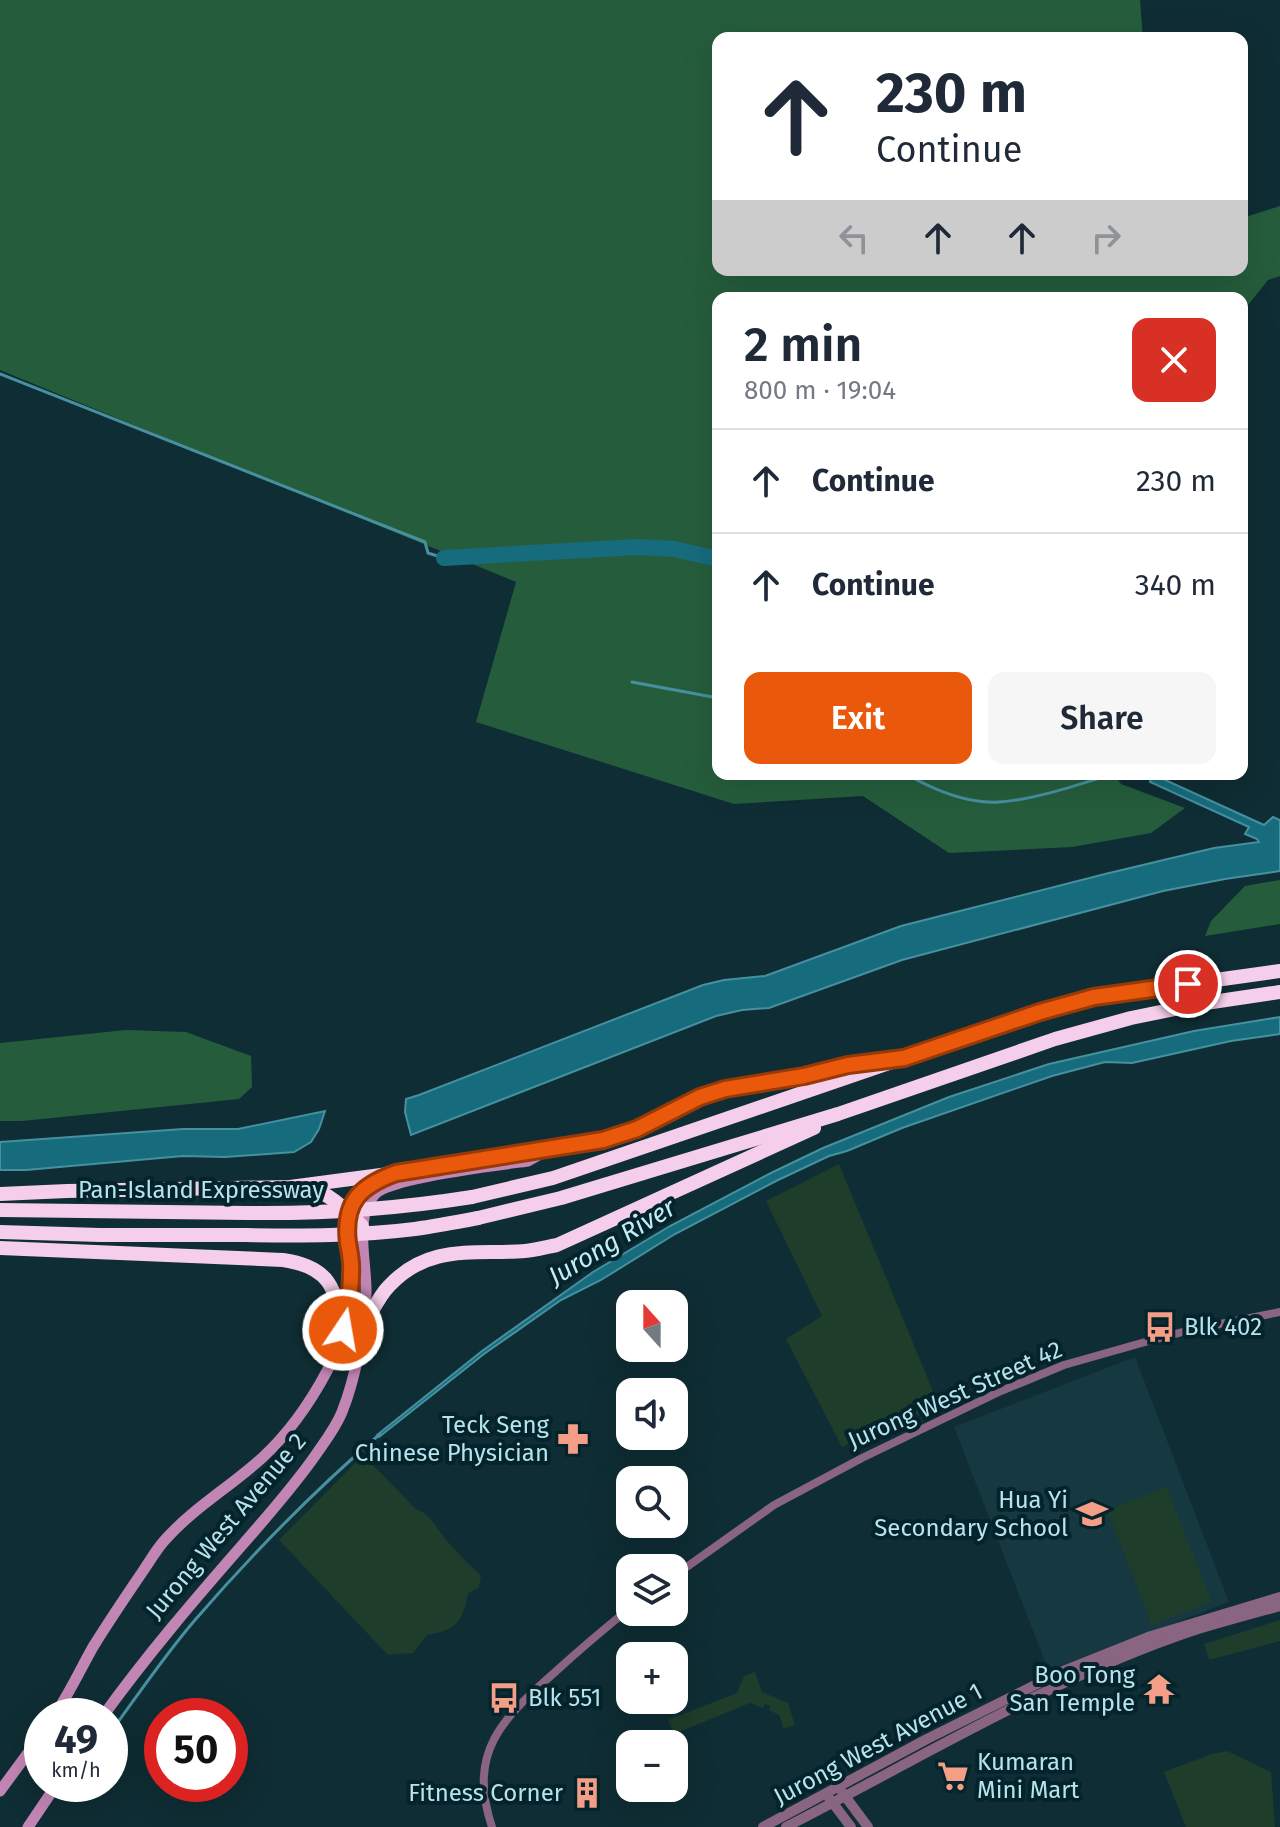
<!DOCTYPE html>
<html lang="en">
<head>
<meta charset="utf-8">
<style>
	body { margin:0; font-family:"Fira Sans",sans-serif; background:#f6f6f7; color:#1f2937; height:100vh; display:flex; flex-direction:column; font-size:30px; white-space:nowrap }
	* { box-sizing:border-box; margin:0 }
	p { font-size:26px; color:#747a83 }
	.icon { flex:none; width:44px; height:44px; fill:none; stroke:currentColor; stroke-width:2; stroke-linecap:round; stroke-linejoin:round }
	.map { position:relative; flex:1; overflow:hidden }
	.drawer { position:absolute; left:712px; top:292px; width:536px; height:488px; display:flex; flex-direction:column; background:#fff; border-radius:16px; box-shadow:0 8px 32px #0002 }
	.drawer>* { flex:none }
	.banner { position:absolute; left:712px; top:32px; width:536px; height:244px; border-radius:16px; box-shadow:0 8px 32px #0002; background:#fff; color:#1f2937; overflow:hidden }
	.needle { width:52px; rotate:339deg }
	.fabs { position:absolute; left:616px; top:1290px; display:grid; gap:16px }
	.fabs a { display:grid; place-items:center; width:72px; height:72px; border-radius:16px; background:#fff; box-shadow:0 8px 32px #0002; font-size:40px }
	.speed { position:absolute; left:24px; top:1698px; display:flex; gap:16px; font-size:40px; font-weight:700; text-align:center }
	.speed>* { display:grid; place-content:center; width:104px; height:104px; border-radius:50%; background:#fff; box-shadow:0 8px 32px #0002; line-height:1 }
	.speed small { font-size:20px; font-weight:400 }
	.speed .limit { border:12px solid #d22; background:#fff; color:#111 }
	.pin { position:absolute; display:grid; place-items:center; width:68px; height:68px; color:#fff; margin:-34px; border:4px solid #fff; border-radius:50%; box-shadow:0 2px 8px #0007 }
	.me { position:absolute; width:88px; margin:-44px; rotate:12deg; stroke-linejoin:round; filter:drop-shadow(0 0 6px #0008) }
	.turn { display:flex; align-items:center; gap:28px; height:168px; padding:0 32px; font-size:36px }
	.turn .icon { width:104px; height:104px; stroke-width:2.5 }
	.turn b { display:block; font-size:56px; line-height:68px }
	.lanes { display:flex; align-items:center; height:76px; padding:0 32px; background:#0003; justify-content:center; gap:40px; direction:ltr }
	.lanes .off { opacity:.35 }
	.round { display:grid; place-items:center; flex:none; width:84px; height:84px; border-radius:16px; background:#f6f6f7 }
	.overview { display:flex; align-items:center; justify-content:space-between; height:136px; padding:0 32px }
	h1 { font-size:48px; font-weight:600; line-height:60px }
	.cta { display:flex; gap:16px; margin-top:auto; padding:16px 32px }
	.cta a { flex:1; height:92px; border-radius:16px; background:#ea580c; color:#fff; font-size:32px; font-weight:600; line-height:92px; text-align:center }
	.cta a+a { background:#f6f6f7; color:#1f2937 }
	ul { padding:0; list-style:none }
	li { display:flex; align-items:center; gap:24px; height:104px; padding:0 32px; border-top:2px solid #e0e1e3 }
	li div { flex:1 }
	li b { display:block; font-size:30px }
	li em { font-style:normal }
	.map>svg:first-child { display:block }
</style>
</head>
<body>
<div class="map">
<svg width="1280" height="1827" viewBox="0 0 1280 1827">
	<rect width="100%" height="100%" fill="#0f2d34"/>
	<polygon fill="#153841" points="1135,1357 1229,1602 1049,1672 954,1427"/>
	<g fill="#1e3d2a">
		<polygon points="839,1164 940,1408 883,1426 842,1447 786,1339 822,1316 766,1201"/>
		<path d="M363,1455L416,1509C432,1515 437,1530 448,1542C458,1554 470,1565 481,1576L479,1587L468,1594C462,1622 457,1630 427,1635L413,1653L388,1655L279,1540Z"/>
		<polygon points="1167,1487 1212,1602 1152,1625 1107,1510"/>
		<polygon points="1280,1620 1280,1641 1209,1660 1204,1644"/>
		<polygon points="755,1672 762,1692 788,1703 795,1725 784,1729 779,1715 769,1710 770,1706 765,1704 763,1708 750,1703 674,1734 668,1720 737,1693 744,1676"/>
		<polygon points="1227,1751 1271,1772 1275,1827 1186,1827 1164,1772 1212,1754"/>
	</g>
	<g fill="#255d3c">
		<polygon points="0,0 1140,0 1143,38 718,38 718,270 1242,270 1242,218 1280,206 1280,276 1268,280 1249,304 1242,306 1242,298 718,298 718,774 1114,774 1121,784 1185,808 1151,833 1072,847 949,853 863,796 734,804 476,722 516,582 0,370"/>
		<polygon points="1280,880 1280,924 1205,936 1211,921 1245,886"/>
		<polygon points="126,1030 186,1032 251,1056 252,1087 239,1099 22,1121 0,1121 0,1043"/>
	</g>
	<g fill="#166c7d" stroke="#46909f" stroke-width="2">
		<polygon points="1152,774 1264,825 1273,817 1280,820 1280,871 1225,879 1163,891 902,960 769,1008 742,1010 716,1016 411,1135 405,1112 406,1099 419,1095 703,985 724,980 765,976 901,926 1105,874 1214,848 1259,842 1257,839 1245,834 1249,827 1150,782"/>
		<polygon points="1280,1017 1280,1034 1231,1041 1132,1063 1105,1062 1052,1076 902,1128 847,1151 829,1156 776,1181 675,1234 601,1280 561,1300 484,1354 379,1437 377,1435 482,1351 593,1272 670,1226 771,1173 823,1148 949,1097 1049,1064 1194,1031"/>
		<polygon points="325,1111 319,1129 311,1142 294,1152 225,1157 183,1156 26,1170 0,1170 0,1142 183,1129 238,1129"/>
	</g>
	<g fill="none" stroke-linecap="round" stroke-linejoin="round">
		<g stroke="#46909f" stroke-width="3">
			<polyline points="0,374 425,542 428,553 444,558"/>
			<polyline points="632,682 718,698"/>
			<path d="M906,774C934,790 966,804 999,802C1035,800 1079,784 1113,774"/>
			<path d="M110,1733C138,1695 164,1656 195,1620C252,1554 314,1491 380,1434"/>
			<polyline points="72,1784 73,1784"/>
		</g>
		<polyline stroke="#166c7d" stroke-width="16" points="444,558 637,547 674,549 718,559"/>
		<g stroke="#8a6582" stroke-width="8">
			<polyline points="674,1576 774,1505 862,1458 1001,1391 1064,1365 1138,1344 1190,1330 1280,1312"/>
			<path d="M492,1827C467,1752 502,1719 554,1673C578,1651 604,1629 630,1608"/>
		</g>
		<g stroke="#8a6582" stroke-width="10">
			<polyline points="842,1792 868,1827"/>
			<polyline points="829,1798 851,1827"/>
			<polyline points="763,1827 927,1739 1061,1672 1151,1636 1280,1597"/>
			<path d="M786,1827C919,1759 1050,1679 1192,1631C1221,1622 1251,1614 1280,1606"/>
		</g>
		<g stroke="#c286b5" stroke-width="11">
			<path d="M54,1716C69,1694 80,1670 93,1647C109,1621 126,1596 143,1571C150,1561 156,1550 164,1541C192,1509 230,1487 262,1458C288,1434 310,1403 327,1371C339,1346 349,1317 351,1289C353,1257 337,1217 363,1190C384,1168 449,1165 479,1161"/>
			<path d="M103,1716C147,1655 195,1599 244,1543C270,1513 295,1485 317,1453C326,1440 336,1427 342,1412C356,1377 364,1331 366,1293C367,1264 353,1216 375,1194C392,1177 499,1165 528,1161L537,1156L541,1151"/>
			<polyline points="0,1791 42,1734"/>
			<polyline points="28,1827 57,1784"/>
		</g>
		<g stroke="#f4ceea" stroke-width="14">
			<polyline points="497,1158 603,1140 637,1129 700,1097 725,1089 872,1062"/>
			<path d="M306,1188C330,1192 346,1210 362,1226"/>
			<polyline points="0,1194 67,1191 290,1187 396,1173"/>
			<polyline points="472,1197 553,1178 904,1058 1040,1012 1094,997 1280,971"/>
			<polyline points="0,1210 247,1213"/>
			<polyline points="478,1218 561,1198 838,1114 1055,1039 1131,1018 1199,1004 1280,992"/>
			<polyline points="0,1232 100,1235 245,1235"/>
			<path d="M0,1248L283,1260C330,1267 335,1287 343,1330"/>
			<path d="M362,1328C371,1315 378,1297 389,1286C429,1243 475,1255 525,1251C536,1250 546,1247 557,1245L814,1128"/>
		</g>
		<g stroke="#f4ceea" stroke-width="14">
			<path d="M247,1213C324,1214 396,1209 472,1197"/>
			<path d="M245,1235C302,1236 359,1236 415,1229C436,1226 457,1222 478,1218"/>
		</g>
	</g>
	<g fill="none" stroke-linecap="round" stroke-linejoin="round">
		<defs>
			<path id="route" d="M343,1330C347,1311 351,1294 351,1274C352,1264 350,1253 348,1243C343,1202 360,1186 396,1173L603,1140L637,1129L700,1097L725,1089L804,1076L848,1065L904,1058L1040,1012L1094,997L1188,984"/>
		</defs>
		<use href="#route" stroke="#983908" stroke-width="20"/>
		<use href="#route" stroke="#ea580c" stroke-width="14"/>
	</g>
	<defs>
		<symbol id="bus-bare" viewBox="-9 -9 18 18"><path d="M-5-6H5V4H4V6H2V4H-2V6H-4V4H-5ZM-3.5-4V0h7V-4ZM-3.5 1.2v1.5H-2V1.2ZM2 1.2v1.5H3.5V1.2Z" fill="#f49e88" stroke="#04232a" stroke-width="2.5" paint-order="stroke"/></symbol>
		<symbol id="pharmacy-bare" viewBox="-9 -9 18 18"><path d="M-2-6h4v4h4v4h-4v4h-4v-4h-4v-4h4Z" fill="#f49e88" stroke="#04232a" stroke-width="2.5" paint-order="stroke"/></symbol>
		<symbol id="school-bare" viewBox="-9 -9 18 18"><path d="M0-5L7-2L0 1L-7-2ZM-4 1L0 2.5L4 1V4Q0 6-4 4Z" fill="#f49e88" stroke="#04232a" stroke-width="2.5" paint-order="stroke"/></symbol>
		<symbol id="temple-bare" viewBox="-9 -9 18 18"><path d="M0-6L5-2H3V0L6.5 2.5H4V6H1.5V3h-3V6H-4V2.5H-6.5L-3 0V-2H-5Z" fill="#f49e88" stroke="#04232a" stroke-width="2.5" paint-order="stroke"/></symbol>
		<symbol id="supermarket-bare" viewBox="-9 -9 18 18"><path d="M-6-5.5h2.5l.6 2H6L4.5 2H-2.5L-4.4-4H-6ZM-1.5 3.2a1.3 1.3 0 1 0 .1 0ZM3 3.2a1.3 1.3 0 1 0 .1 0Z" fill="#f49e88" stroke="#04232a" stroke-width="2.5" paint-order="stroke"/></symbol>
		<symbol id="building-bare" viewBox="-9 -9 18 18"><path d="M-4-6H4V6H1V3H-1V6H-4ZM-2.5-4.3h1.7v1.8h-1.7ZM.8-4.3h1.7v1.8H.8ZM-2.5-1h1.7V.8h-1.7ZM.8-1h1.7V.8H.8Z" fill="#f49e88" stroke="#04232a" stroke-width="2.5" paint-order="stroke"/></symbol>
	</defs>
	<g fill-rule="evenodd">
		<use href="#bus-bare" x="1138" y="1305" width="44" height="44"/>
		<use href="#pharmacy-bare" x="551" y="1417" width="44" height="44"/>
		<use href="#school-bare" x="1070" y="1492" width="44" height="44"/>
		<use href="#temple-bare" x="1137" y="1667" width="44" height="44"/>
		<use href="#bus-bare" x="482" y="1676" width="44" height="44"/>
		<use href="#supermarket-bare" x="931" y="1754" width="44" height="44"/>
		<use href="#building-bare" x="565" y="1771" width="44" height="44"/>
	</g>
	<g text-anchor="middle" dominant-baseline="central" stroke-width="8" stroke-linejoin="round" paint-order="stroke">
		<g font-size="24" fill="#b7e3ee" stroke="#04232a">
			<text x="201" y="1190">Pan-Island Expressway</text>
			<text transform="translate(955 1395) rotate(-24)">Jurong West Street 42</text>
			<text transform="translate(226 1526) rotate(-50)">Jurong West Avenue 2</text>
			<text transform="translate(878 1744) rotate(-28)">Jurong West Avenue 1</text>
		</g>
		<g font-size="24" fill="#b7e3ee" stroke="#04232a" text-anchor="end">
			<text x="1184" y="1327" text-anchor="start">Blk 402</text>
			<text x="549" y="1425">Teck Seng<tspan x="549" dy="28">Chinese Physician</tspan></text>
			<text x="1068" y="1500">Hua Yi<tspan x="1068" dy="28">Secondary School</tspan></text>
			<text x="1135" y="1675">Boo Tong<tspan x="1135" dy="28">San Temple</tspan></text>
			<text x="528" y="1698" text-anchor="start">Blk 551</text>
			<text x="977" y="1762" text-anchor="start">Kumaran<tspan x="977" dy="28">Mini Mart</tspan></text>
			<text x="563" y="1793">Fitness Corner</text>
		</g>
		<g font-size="26" font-style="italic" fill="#c4ecf7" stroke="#04232a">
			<text transform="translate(612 1242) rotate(-31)">Jurong River</text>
		</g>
	</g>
</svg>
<div class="fabs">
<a><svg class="needle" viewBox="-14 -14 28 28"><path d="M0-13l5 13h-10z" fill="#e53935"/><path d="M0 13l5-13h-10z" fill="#747a83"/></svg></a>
<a><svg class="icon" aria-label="sound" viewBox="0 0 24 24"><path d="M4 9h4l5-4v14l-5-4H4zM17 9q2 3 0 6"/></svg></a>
<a><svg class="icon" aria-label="search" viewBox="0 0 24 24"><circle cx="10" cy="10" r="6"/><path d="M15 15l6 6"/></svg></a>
<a><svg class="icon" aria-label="layers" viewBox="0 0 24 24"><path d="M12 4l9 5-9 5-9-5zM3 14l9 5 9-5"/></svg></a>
<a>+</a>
<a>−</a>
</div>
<div class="speed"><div>49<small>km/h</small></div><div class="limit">50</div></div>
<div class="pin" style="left:1188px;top:984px;background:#d93025"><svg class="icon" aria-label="arrive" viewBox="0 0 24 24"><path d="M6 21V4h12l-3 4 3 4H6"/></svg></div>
<svg class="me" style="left:343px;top:1330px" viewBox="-20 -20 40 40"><circle r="17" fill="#ea580c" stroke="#fff" stroke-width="3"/><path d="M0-11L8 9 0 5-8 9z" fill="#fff"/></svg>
<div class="banner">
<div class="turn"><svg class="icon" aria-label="ahead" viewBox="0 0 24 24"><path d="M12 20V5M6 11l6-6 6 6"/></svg><div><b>230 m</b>Continue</div></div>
<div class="lanes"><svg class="icon off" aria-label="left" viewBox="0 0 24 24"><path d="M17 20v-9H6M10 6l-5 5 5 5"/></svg><svg class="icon" aria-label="ahead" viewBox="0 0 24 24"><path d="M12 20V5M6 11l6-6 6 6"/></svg><svg class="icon" aria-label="ahead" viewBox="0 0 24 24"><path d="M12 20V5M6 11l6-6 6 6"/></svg><svg class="icon off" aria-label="right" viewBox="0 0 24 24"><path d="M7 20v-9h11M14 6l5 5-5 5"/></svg></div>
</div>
<section class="drawer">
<div class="overview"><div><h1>2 min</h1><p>800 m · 19:04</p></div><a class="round" style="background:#d93025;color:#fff"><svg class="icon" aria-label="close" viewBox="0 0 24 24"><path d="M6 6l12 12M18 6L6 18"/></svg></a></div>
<ul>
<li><svg class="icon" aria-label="ahead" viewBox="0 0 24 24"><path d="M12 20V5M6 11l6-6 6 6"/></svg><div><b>Continue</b></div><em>230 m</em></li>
<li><svg class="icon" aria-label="ahead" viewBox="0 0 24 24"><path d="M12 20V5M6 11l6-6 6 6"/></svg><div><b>Continue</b></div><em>340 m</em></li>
</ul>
<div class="cta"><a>Exit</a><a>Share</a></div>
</section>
</div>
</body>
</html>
